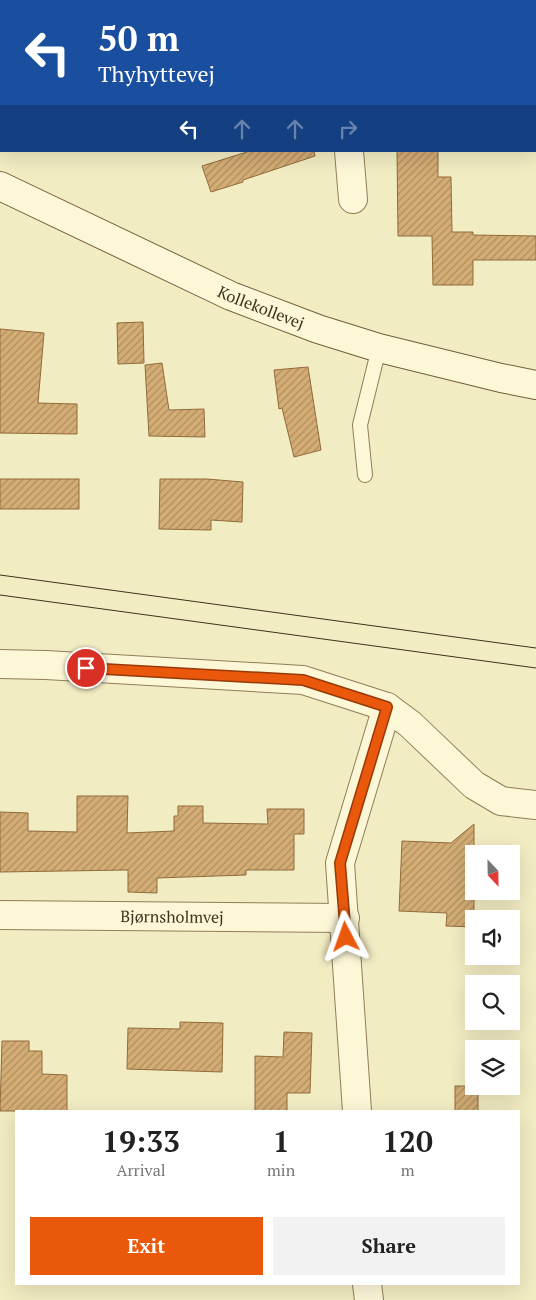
<!DOCTYPE html>
<html lang="en">
<head>
<meta charset="utf-8">
<style>
	body { margin:0; font-family:"PT Serif",serif; background:#f2f2f2; color:#222; height:100vh; display:flex; flex-direction:column; font-size:19px; white-space:nowrap }
	* { box-sizing:border-box; margin:0 }
	p { font-size:16px; color:#767676 }
	.icon { flex:none; width:28px; height:28px; fill:none; stroke:currentColor; stroke-width:2; stroke-linecap:round; stroke-linejoin:round }
	.map { position:relative; flex:1; overflow:hidden }
	.details { position:absolute; left:15px; top:1110px; width:505px; height:175px; display:flex; flex-direction:column; background:#fff; border-radius:0px; box-shadow:0 5px 20px #0002 }
	.details>* { flex:none }
	.hud { position:absolute; left:0px; top:0px; width:536px; height:152px; box-shadow:0 5px 20px #0002; background:#1a4fa0; color:#fff; overflow:hidden }
	.needle { width:32px; rotate:158deg }
	.controls { position:absolute; left:465px; top:845px; display:grid; gap:10px }
	.controls a { display:grid; place-items:center; width:55px; height:55px; border-radius:0px; background:#fff; box-shadow:0 5px 20px #0002; font-size:25px }
	.pin { position:absolute; display:grid; place-items:center; width:42px; height:42px; color:#fff; margin:-21px; border:2px solid #fff; border-radius:50%; box-shadow:0 1px 5px #0007 }
	.me { position:absolute; width:55px; margin:-28px; rotate:356deg; stroke-linejoin:round; filter:drop-shadow(0 0 4px #0008) }
	.turn { display:flex; align-items:center; gap:18px; height:105px; padding:0 15px; font-size:22px }
	.turn .icon { width:65px; height:65px; stroke-width:2.5 }
	.turn b { display:block; font-size:35px; line-height:42px }
	.lanes { display:flex; align-items:center; height:48px; padding:0 15px; background:#0003; justify-content:center; gap:25px; direction:ltr }
	.lanes .off { opacity:.35 }
	.eta { display:flex; justify-content:space-evenly; align-items:center; height:85px; text-align:center }
	.eta b { font-size:30px; font-weight:800; line-height:35px }
	.cta { display:flex; gap:10px; margin-top:auto; padding:10px 15px }
	.cta a { flex:1; height:58px; border-radius:0px; background:#ea580c; color:#fff; font-size:20px; font-weight:800; line-height:58px; text-align:center }
	.cta a+a { background:#f2f2f2; color:#222 }
	.map>svg:first-child { display:block }
</style>
</head>
<body>
<div class="map">
<svg width="536" height="1300" viewBox="0 0 536 1300">
	<defs>
		<pattern id="building-hatch" width="6" height="6" patternUnits="userSpaceOnUse" patternTransform="scale(1.25)"><rect width="6" height="6" fill="#d4ad75"/><path d="M-1 1l2-2M0 6l6-6M5 7l2-2" fill="none" stroke="#ad8d5f"/></pattern>
	</defs>
	<rect width="100%" height="100%" fill="#f2ecc3"/>
	<g fill="url(#building-hatch)" stroke="#916b3b">
		<polygon points="250,151 314,151 315,156 243,180 243,182 211,192 202,166"/>
		<polygon points="397,151 438,151 438,177 451,177 452,232 473,232 473,235 536,236 536,260 473,260 473,285 433,285 432,236 398,236"/>
		<polygon points="143,322 144,363 118,364 117,323"/>
		<polygon points="0,329 44,333 38,403 77,404 77,434 0,433"/>
		<polygon points="162,363 169,410 204,409 205,437 149,436 145,365"/>
		<polygon points="308,367 321,450 294,457 282,408 279,409 274,370"/>
		<rect x="0" y="479" width="79" height="30"/>
		<polygon points="160,479 207,479 243,482 242,522 211,520 211,530 159,529"/>
		<polygon points="77,796 128,796 127,833 174,831 174,816 178,816 178,806 203,806 203,823 268,824 267,809 304,809 304,834 294,834 294,870 246,870 246,875 157,878 157,893 128,892 128,870 0,872 0,812 28,813 28,831 77,832"/>
		<polygon points="474,824 474,927 446,926 447,913 399,911 402,841 451,843"/>
		<polygon points="180,1022 223,1023 222,1072 127,1069 128,1028 180,1029"/>
		<polygon points="284,1032 312,1033 310,1093 287,1093 287,1111 255,1111 255,1056 283,1057"/>
		<polygon points="2,1041 29,1041 29,1051 42,1051 42,1074 67,1075 67,1111 0,1111"/>
		<rect x="455" y="1086" width="23" height="25"/>
	</g>
	<g fill="none" stroke-linecap="round" stroke-linejoin="round">
		<defs>
			<polyline id="lane" points="365,475 360,425 379,348"/>
			<g id="street">
				<polyline points="229,0 230,1"/>
				<polyline points="336,0 336,1"/>
				<polyline points="349,151 353,199"/>
				<polyline points="0,664 46,665 303,680 387,707 410,724 474,785 501,801 536,805"/>
				<path id="s1" d="M0,915L345,918"/>
				<polyline points="357,1111 340,863 387,707"/>
				<polyline points="367,1284 369,1300"/>
			</g>
			<g id="secondary">
				<path id="s2" d="M0,186L231,296L318,329L379,348L501,378L536,385"/>
			</g>
		</defs>
		<use href="#lane" stroke="#8f7e57" stroke-width="16"/>
		<use href="#street" stroke="#8f7e57" stroke-width="30"/>
		<use href="#secondary" stroke="#715f3a" stroke-width="30"/>
		<use href="#lane" stroke="#fcf7d7" stroke-width="14"/>
		<use href="#street" stroke="#fcf7d7" stroke-width="28"/>
		<use href="#secondary" stroke="#fcf7d7" stroke-width="28"/>
		<g stroke="#3d321d" stroke-width="1">
			<polyline points="0,575 536,648"/>
			<polyline points="0,595 536,668"/>
		</g>
	</g>
	<g fill="none" stroke-linecap="round" stroke-linejoin="round">
		<defs>
			<polyline id="route" points="86,668 303,680 387,707 340,863 346,937"/>
		</defs>
		<use href="#route" stroke="#983908" stroke-width="12"/>
		<use href="#route" stroke="#ea580c" stroke-width="9"/>
	</g>
	<g text-anchor="middle" dominant-baseline="central" stroke-width="5" stroke-linejoin="round" paint-order="stroke">
		<g font-size="16" fill="#3d321d" stroke="#f9f5d3">
			<text stroke="none"><textPath href="#s2" startOffset="288">Kollekollevej</textPath></text>
			<text stroke="none"><textPath href="#s1" startOffset="172">Bjørnsholmvej</textPath></text>
		</g>
	</g>
</svg>
<div class="controls">
<a><svg class="needle" viewBox="-14 -14 28 28"><path d="M0-13l5 13h-10z" fill="#e53935"/><path d="M0 13l5-13h-10z" fill="#767676"/></svg></a>
<a><svg class="icon" aria-label="sound" viewBox="0 0 24 24"><path d="M4 9h4l5-4v14l-5-4H4zM17 9q2 3 0 6"/></svg></a>
<a><svg class="icon" aria-label="search" viewBox="0 0 24 24"><circle cx="10" cy="10" r="6"/><path d="M15 15l6 6"/></svg></a>
<a><svg class="icon" aria-label="layers" viewBox="0 0 24 24"><path d="M12 4l9 5-9 5-9-5zM3 14l9 5 9-5"/></svg></a>
</div>
<div class="pin" style="left:86px;top:668px;background:#d93025"><svg class="icon" aria-label="arrive" viewBox="0 0 24 24"><path d="M6 21V4h12l-3 4 3 4H6"/></svg></div>
<svg class="me" style="left:346px;top:937px" viewBox="-20 -20 40 40"><path d="M0-17L14 15 0 8-14 15z" fill="#ea580c" stroke="#fff" stroke-width="4"/></svg>
<div class="hud">
<div class="turn"><svg class="icon" aria-label="left" viewBox="0 0 24 24"><path d="M17 20v-9H6M10 6l-5 5 5 5"/></svg><div><b>50 m</b>Thyhyttevej</div></div>
<div class="lanes"><svg class="icon" aria-label="left" viewBox="0 0 24 24"><path d="M17 20v-9H6M10 6l-5 5 5 5"/></svg><svg class="icon off" aria-label="ahead" viewBox="0 0 24 24"><path d="M12 20V5M6 11l6-6 6 6"/></svg><svg class="icon off" aria-label="ahead" viewBox="0 0 24 24"><path d="M12 20V5M6 11l6-6 6 6"/></svg><svg class="icon off" aria-label="right" viewBox="0 0 24 24"><path d="M7 20v-9h11M14 6l5 5-5 5"/></svg></div>
</div>
<section class="details">
<div class="eta">
<div><b>19:33</b><p>Arrival</p></div>
<div><b>1</b><p>min</p></div>
<div><b>120</b><p>m</p></div>
</div>
<div class="cta"><a>Exit</a><a>Share</a></div>
</section>
</div>
</body>
</html>
